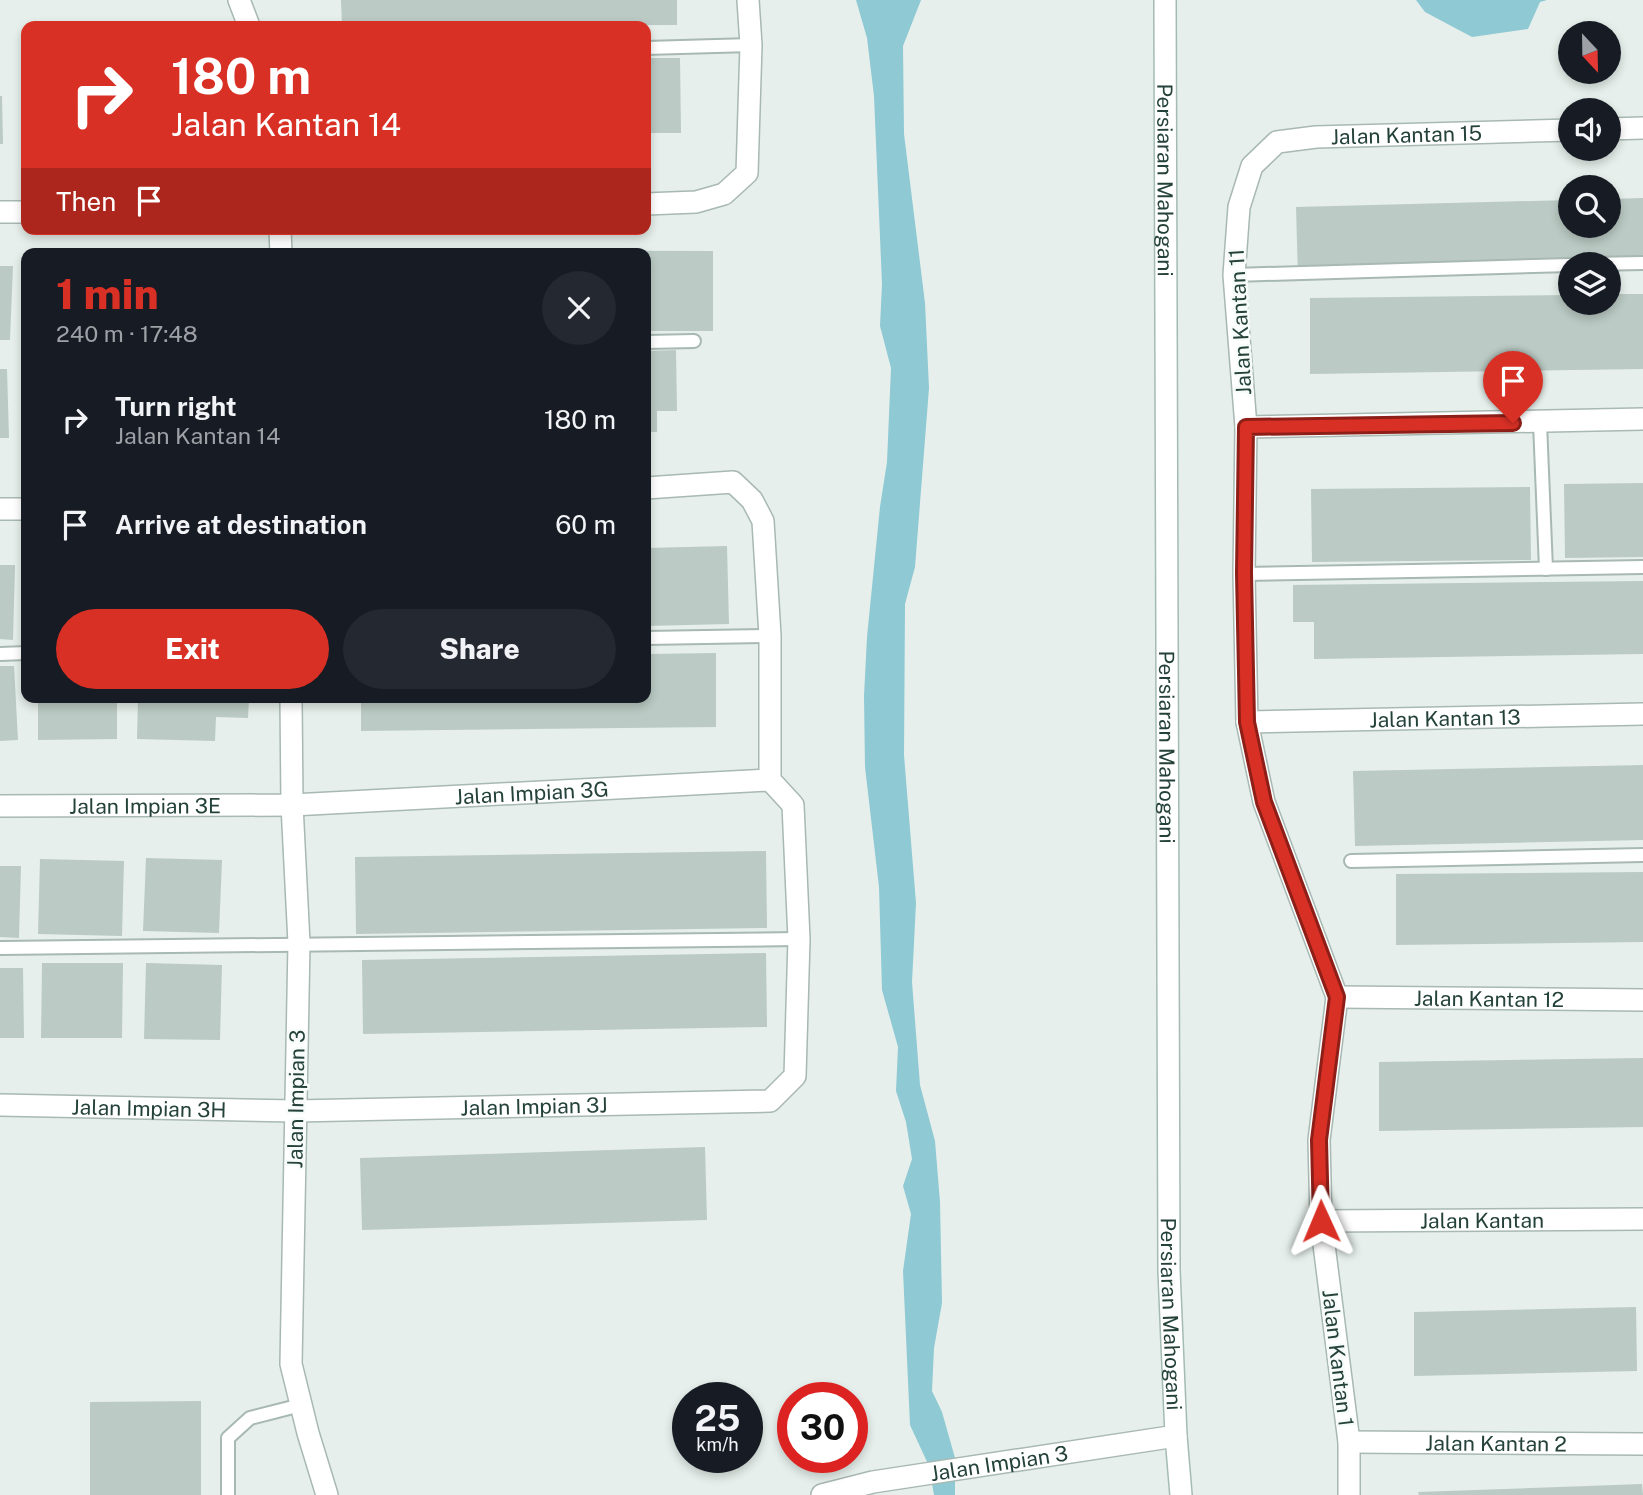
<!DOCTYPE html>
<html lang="en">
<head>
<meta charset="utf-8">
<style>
	body { margin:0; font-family:"Public Sans",sans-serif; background:#242831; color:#f1f3f6; height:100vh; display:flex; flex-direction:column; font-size:26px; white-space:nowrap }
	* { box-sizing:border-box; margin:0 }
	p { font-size:23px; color:#9ea1a6 }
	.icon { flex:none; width:38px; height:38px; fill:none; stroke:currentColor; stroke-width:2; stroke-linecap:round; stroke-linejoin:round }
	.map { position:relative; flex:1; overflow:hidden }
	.details { position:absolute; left:21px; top:248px; width:630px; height:455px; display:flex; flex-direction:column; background:#171b24; border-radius:14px; box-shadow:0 4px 10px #0003 }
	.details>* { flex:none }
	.hud { position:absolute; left:21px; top:21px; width:630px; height:214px; border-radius:14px; box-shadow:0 4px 10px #0003; background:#d93025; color:#fff; overflow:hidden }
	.needle { width:46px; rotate:158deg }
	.controls { position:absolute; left:1558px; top:21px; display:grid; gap:14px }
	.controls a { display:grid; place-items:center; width:63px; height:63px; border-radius:50%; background:#171b24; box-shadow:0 4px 10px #0003; font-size:35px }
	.speed { position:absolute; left:672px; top:1382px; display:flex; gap:14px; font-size:35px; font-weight:700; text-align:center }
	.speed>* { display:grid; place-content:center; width:91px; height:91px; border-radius:50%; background:#171b24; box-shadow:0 4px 10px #0003; line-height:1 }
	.speed small { font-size:18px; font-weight:400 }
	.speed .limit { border:10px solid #d22; background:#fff; color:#111 }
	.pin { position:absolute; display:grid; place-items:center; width:60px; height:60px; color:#fff; margin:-72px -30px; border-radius:50% 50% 50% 0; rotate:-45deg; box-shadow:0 0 7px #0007 }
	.pin .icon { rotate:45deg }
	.me { position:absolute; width:77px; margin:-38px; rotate:359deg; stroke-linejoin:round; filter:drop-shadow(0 0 5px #0008) }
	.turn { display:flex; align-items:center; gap:24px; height:147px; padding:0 35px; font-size:32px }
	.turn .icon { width:91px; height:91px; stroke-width:2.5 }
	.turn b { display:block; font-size:49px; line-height:60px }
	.then { display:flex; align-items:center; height:66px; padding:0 35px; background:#0003; gap:14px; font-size:26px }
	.round { display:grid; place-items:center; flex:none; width:74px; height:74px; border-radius:37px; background:#242831 }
	.overview { display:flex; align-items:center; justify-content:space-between; height:119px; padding:0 35px }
	h1 { font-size:42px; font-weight:800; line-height:52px; color:#d93025 }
	.primary-button { display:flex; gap:14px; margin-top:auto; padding:14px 35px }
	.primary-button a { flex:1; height:80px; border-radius:42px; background:#d93025; color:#fff; font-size:28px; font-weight:800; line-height:80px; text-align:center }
	.primary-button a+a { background:#242831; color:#f1f3f6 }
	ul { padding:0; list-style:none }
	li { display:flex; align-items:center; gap:21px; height:105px; padding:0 35px }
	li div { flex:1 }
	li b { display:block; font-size:26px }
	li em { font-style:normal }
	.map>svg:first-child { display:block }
</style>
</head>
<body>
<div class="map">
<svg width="1643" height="1495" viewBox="0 0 1643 1495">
	<rect width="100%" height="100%" fill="#e6efeb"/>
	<g fill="#8ec9d4">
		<polygon points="856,0 921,0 903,46 904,134 925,303 929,388 915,567 905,604 904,755 916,903 912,982 920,1085 935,1141 940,1202 942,1303 934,1348 932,1391 942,1412 955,1458 955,1495 934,1495 929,1466 910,1425 903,1271 911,1214 903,1186 912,1159 906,1122 896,1091 898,1047 882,990 879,887 865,767 864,696 867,637 880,507 887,462 891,368 880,326 882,284 874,96 867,38"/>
		<polygon points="1416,0 1547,0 1540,2 1528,29 1472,37 1425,12"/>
	</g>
	<g fill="#bbcac4">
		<polygon points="341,0 677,0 677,25 342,26"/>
		<polygon points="646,58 680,58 681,133 646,133"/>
		<polygon points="0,96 2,96 3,144 0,144"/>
		<polygon points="1643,198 1643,270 1608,271 1608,264 1570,264 1570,272 1298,279 1296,207 1570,200 1570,226 1608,226 1608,199"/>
		<polygon points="350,250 713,251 713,331 646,331 646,254 350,254"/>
		<polygon points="0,266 13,266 10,340 0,340"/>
		<polygon points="1608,294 1643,294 1643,369 1310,374 1310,298 1570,295 1570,303 1608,303"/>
		<polygon points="676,350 677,411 657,411 657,432 646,432 646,351"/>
		<polygon points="0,369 7,369 9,438 0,438"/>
		<polygon points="1643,483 1643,557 1565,558 1564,484"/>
		<polygon points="1530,487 1531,560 1312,562 1311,489"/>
		<polygon points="727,546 729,624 646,626 646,548"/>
		<polygon points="0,565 15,565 13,640 0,639"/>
		<polygon points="1643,581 1643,654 1314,659 1314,622 1293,622 1293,585"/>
		<polygon points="716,653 716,727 361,731 361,698 646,698 646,654"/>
		<polygon points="0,666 14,666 18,740 0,741"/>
		<polygon points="38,698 117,698 117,739 38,740"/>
		<polygon points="138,698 249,698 248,718 216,717 215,741 137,739"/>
		<polygon points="1643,765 1643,840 1355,846 1353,771"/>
		<polygon points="766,851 767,928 356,934 355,857"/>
		<polygon points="146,858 222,860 219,933 143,931"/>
		<polygon points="40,859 124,861 122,936 38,934"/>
		<polygon points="0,866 21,866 19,938 0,937"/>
		<polygon points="1643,872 1643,942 1396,945 1396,874"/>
		<polygon points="766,953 767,1027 363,1034 362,960"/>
		<polygon points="42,963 123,963 122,1038 41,1038"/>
		<polygon points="146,963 222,965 220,1040 144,1039"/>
		<polygon points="0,968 23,968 24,1038 0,1038"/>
		<polygon points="1643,1058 1643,1127 1379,1131 1379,1062"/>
		<polygon points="705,1147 707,1220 362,1230 360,1158"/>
		<polygon points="1636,1307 1637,1371 1414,1376 1414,1312"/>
		<polygon points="201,1401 201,1495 90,1495 90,1402"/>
		<polygon points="1642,1484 1643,1495 1419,1495 1418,1492"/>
	</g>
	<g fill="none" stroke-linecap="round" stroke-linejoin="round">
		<defs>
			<g id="service">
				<polyline points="646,48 751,45"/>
				<polyline points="1591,264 1643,263"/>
				<polyline points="1234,275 1570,265"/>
				<polyline points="646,342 694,341"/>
				<polyline points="1540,423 1546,569"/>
				<polyline points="1244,574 1643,567"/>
				<polyline points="646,638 770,636"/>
				<polyline points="0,654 26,653"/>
				<polyline points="1351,861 1643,855"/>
				<polyline points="0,948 799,939"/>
				<polyline points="228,1495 228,1438 250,1418 301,1405"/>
			</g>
			<g id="minor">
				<polyline points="239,0 249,26"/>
				<polyline points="1608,129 1643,128"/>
				<polyline points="646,204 696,202 724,194 747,173 751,45 748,0"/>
				<polyline points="0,212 26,212"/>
				<polyline points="280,229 281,254"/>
				<polyline points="1246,427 1643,419"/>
				<polyline points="0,509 26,509"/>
				<polyline points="291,698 292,805 299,943 291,1364 308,1433 327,1495"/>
				<path id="s1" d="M1247,722L1643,714"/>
				<path id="s2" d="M0,806L292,805L770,780"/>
				<path id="s3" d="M1337,997L1643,1000"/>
				<path id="s4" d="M0,1105L296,1111L770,1101L795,1076L799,939L793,805L770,780V636L763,521L752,500L733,482L646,488"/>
				<path id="s5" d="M1321,1221L1643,1219"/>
				<path id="s6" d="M1349,1442L1643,1444"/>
				<path id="s7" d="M822,1495L873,1482L1176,1436"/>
				<path id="s8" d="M1349,1495V1442L1321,1221L1319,1140L1337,997L1264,802L1247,722L1244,574L1246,427L1234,275L1239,207L1252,166L1277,142L1316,137L1570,130"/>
			</g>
			<g id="secondary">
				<path id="s9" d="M1165,0L1169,1271L1176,1436L1181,1495"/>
			</g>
		</defs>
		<use href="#service" stroke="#a8b8b2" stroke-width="16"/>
		<use href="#minor" stroke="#a8b8b2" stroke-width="24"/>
		<use href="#secondary" stroke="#a4bbb3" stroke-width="24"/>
		<use href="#service" stroke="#fff" stroke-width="12"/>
		<use href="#minor" stroke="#fff" stroke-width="21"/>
		<use href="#secondary" stroke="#fff" stroke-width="21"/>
	</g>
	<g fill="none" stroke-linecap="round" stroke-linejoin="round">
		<defs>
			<polyline id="route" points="1321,1221 1319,1140 1337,997 1264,802 1247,722 1244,573 1246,427 1513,423"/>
		</defs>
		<use href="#route" stroke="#8d1f18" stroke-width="18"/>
		<use href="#route" stroke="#d93025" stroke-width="12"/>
	</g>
	<g text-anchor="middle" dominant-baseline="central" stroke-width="5" stroke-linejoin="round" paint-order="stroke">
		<g font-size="21" fill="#24423a" stroke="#f7fbf9">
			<text stroke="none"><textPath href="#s8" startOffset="1514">Jalan Kantan 15</textPath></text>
			<text stroke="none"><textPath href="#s9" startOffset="180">Persiaran Mahogani</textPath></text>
			<text transform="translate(1240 322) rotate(-93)">Jalan Kantan 11</text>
			<text stroke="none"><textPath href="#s1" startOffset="198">Jalan Kantan 13</textPath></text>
			<text stroke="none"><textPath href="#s9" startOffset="747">Persiaran Mahogani</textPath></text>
			<text stroke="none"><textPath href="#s2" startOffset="532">Jalan Impian 3G</textPath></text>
			<text stroke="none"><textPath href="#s2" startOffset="145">Jalan Impian 3E</textPath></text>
			<text stroke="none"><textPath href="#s3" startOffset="152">Jalan Kantan 12</textPath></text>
			<text transform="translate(296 1099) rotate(-89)">Jalan Impian 3</text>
			<text stroke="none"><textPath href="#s4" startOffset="534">Jalan Impian 3J</textPath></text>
			<text stroke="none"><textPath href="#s4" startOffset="149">Jalan Impian 3H</textPath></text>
			<text stroke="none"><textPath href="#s5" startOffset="161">Jalan Kantan</textPath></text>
			<text stroke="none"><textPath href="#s9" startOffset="1314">Persiaran Mahogani</textPath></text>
			<text transform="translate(1338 1358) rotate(83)">Jalan Kantan 1</text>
			<text stroke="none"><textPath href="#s6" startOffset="147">Jalan Kantan 2</textPath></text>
			<text stroke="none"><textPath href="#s7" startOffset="180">Jalan Impian 3</textPath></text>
		</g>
	</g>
</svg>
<div class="controls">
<a><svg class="needle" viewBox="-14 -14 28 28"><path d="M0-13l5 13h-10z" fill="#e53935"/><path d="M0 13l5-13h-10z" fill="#9ea1a6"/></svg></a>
<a><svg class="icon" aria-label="sound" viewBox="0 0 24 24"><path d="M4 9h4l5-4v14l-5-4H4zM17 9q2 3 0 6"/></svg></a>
<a><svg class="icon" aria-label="search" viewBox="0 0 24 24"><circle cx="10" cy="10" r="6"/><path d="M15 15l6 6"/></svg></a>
<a><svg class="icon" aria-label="layers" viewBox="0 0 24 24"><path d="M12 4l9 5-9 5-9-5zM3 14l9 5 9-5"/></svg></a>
</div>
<div class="speed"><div>25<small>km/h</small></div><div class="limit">30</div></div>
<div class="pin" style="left:1513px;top:423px;background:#d93025"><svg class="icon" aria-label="arrive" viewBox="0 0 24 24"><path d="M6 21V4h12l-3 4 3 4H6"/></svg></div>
<svg class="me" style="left:1321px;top:1221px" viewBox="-20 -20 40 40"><path d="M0-17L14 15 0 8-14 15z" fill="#d93025" stroke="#fff" stroke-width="4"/></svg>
<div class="hud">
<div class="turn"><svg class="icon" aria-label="right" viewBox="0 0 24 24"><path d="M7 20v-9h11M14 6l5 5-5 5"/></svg><div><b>180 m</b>Jalan Kantan 14</div></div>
<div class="then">Then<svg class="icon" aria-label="arrive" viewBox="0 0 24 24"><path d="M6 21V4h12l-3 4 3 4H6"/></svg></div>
</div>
<section class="details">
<div class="overview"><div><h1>1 min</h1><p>240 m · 17:48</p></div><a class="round"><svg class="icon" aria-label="close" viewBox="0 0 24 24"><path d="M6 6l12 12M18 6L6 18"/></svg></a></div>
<ul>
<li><svg class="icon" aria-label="right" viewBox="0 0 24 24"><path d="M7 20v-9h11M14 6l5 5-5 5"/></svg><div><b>Turn right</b><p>Jalan Kantan 14</p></div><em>180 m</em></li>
<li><svg class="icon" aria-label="arrive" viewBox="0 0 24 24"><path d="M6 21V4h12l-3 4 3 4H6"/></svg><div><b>Arrive at destination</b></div><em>60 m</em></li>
</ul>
<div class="primary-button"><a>Exit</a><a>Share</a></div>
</section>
</div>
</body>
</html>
